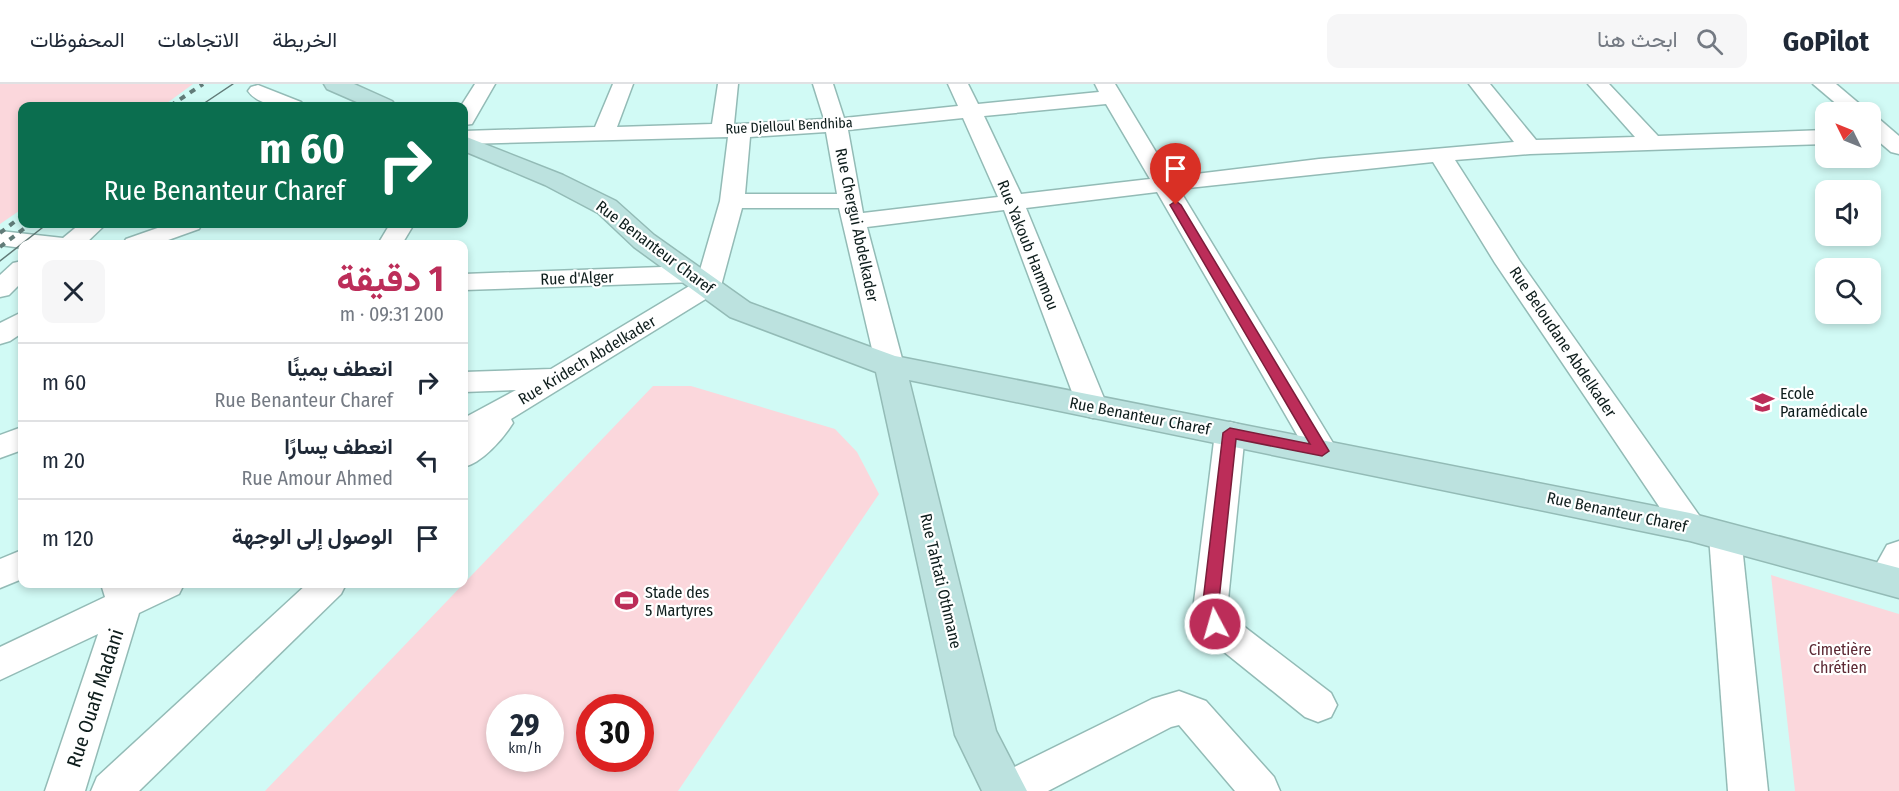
<!DOCTYPE html>
<html lang="ar">
<head>
<meta charset="utf-8">
<style>
	body { margin:0; font-family:"Fira Sans Condensed",Vazirmatn,sans-serif; background:#f6f6f7; color:#1f2937; direction:rtl; height:100vh; display:flex; flex-direction:column; font-size:22px; white-space:nowrap }
	* { box-sizing:border-box; margin:0 }
	p { font-size:20px; color:#747a83 }
	.icon { flex:none; width:33px; height:33px; fill:none; stroke:currentColor; stroke-width:2; stroke-linecap:round; stroke-linejoin:round }
	.map { position:relative; flex:1; overflow:hidden; direction:ltr }
	.drawer { position:absolute; left:18px; top:156px; width:450px; height:348px; display:flex; flex-direction:column; background:#fff; border-radius:12px; box-shadow:0 3px 9px #0003; direction:rtl }
	.drawer>* { flex:none }
	.hud { position:absolute; left:18px; top:18px; width:450px; height:126px; border-radius:12px; box-shadow:0 3px 9px #0003; direction:rtl; background:#0b6e4f; color:#fff; overflow:hidden }
	.needle { width:39px; rotate:313deg }
	.tools { position:absolute; left:1815px; top:18px; display:grid; gap:12px }
	.tools a { display:grid; place-items:center; width:66px; height:66px; border-radius:12px; background:#fff; box-shadow:0 3px 9px #0003; font-size:30px }
	.speed { position:absolute; left:486px; top:610px; display:flex; gap:12px; font-size:30px; font-weight:700; text-align:center }
	.speed>* { display:grid; place-content:center; width:78px; height:78px; border-radius:50%; background:#fff; box-shadow:0 3px 9px #0003; line-height:1 }
	.speed small { font-size:15px; font-weight:400 }
	.speed .limit { border:9px solid #d22; background:#fff; color:#111 }
	.pin { position:absolute; display:grid; place-items:center; width:51px; height:51px; color:#fff; margin:-62px -26px; border-radius:50% 50% 50% 0; rotate:-45deg; box-shadow:0 0 6px #0007 }
	.pin .icon { rotate:45deg }
	.me { position:absolute; width:66px; margin:-33px; rotate:354deg; stroke-linejoin:round; filter:drop-shadow(0 0 4px #0008) }
	.turn { display:flex; align-items:center; gap:21px; height:126px; padding:0 24px; font-size:27px }
	.turn .icon { width:78px; height:78px; stroke-width:2.5 }
	.turn b { display:block; font-size:42px; line-height:51px }
	.round { display:grid; place-items:center; flex:none; width:63px; height:63px; border-radius:12px; background:#f6f6f7 }
	.overview { display:flex; align-items:center; justify-content:space-between; height:102px; padding:0 24px }
	h1 { font-size:36px; font-weight:700; line-height:45px; color:#bc2d59 }
	ul { padding:0; list-style:none }
	li { display:flex; align-items:center; gap:18px; height:78px; padding:0 24px; border-top:2px solid #e0e1e3 }
	li div { flex:1 }
	li b { display:block; font-size:22px }
	li em { font-style:normal }
	header { display:flex; align-items:center; gap:36px; box-sizing:border-box; height:84px; padding:0 30px; background:#fff; border-bottom:2px solid #e0e1e3 }
	header strong { font-size:28px }
	nav { display:flex; gap:33px; margin-inline-start:auto; font-size:21px }
	.search { width:420px; height:54px; background:#f6f6f7; display:flex; align-items:center; gap:15px; box-sizing:border-box; padding:0 21px; border-radius:12px; color:#747a83; font-size:22px }
	.map>svg:first-child { display:block }
</style>
</head>
<body>
<header>
<strong>GoPilot</strong>
<div class="search"><svg class="icon" aria-label="search" viewBox="0 0 24 24"><circle cx="10" cy="10" r="6"/><path d="M15 15l6 6"/></svg>ابحث هنا</div>
<nav><a>الخريطة</a><a>الاتجاهات</a><a>المحفوظات</a></nav>
</header>
<div class="map">
<svg width="1899" height="707" viewBox="0 0 1899 707">
	<rect width="100%" height="100%" fill="#d1faf5"/>
	<g fill="#fbd7dc" fill-rule="evenodd">
		<polygon points="0,0 193,0 163,22 22,22 22,125 0,140"/>
		<path d="M653,302H691L835,345L857,368L879,410L678,707H265ZM500,624H550V675H500ZM590,624H640V675H590Z"/>
		<polygon points="1771,491 1899,530 1899,707 1795,707"/>
	</g>
	<g fill="none" stroke-linecap="round" stroke-linejoin="round">
		<defs>
			<g id="street">
				<polygon points="475,0 495,0 472,40 464,41 464,22 461,22"/>
				<path d="M613,0H633L617,43L712,40L718,0H738L734,40H740L824,35L813,0H833L844,34L958,22L948,0H968L978,20L1099,8L1095,0H1115L1171,93L1319,75L1514,58L1469,0H1490L1536,56L1635,53L1588,0H1609L1658,52L1826,46V60L1530,70L1455,76L1519,176L1701,434L1706,443L1701,452L1690,456L1679,452L1495,179L1433,78L1179,105L1333,359L1337,367L1333,375L1322,378L1311,375L1157,108L1026,124L1108,324L1103,331L1093,334L1083,331L1078,324L1004,126L867,143L904,282L900,289L890,292L880,289L876,282L839,124H742L721,202L717,208L511,335L513,339C503,355 482,379 464,383V334L516,306L464,308V288L551,285L696,198L464,206V190L690,182L700,186L720,117L728,53L464,60V47L595,43ZM1106,20L1150,95L1021,110L984,32ZM963,34L998,113L863,129L848,46ZM826,48L837,110H745L750,53Z"/>
				<polygon points="1813,0 1836,0 1869,28 1846,28"/>
				<path d="M258,1L301,18L305,22C288,24 259,23 248,7L251,3Z"/>
				<polygon points="1870,33 1878,34 1899,52 1899,70 1891,68 1870,50"/>
				<polygon points="80,140 106,140 85,160 22,160 22,164 0,161 0,147 63,154"/>
				<polygon points="169,140 202,140 199,145 157,160 123,160 126,155"/>
				<polygon points="390,140 414,140 402,160 378,160"/>
				<polygon points="22,177 22,198 9,211 0,213 0,191 13,179"/>
				<polygon points="22,228 22,249 10,257 0,260 0,239"/>
				<polygon points="1230,338 1241,341 1245,349 1227,526 1229,531 1331,609 1337,621 1331,633 1318,638 1305,633 1203,551 1193,526 1215,349 1219,341"/>
				<polygon points="22,343 22,366 0,374 0,351"/>
				<polygon points="1725,439 1737,443 1741,452 1768,707 1728,707 1709,452 1713,443"/>
				<polygon points="1899,457 1899,501 1897,505 1885,509 1873,505 1868,495 1887,461"/>
				<polygon points="22,466 22,495 0,504 0,475"/>
				<polygon points="101,500 184,500 179,510 139,529 85,707 45,707 98,550 0,596 0,563 105,513"/>
				<polygon points="307,500 346,500 341,510 139,707 91,707 97,693"/>
				<polygon points="1179,607 1206,617 1274,693 1280,707 1235,707 1179,641 1171,643 1048,707 988,707 994,693 1152,615"/>
			</g>
			<g id="secondary">
				<polygon points="324,0 354,0 392,17 396,22 366,22 327,5"/>
				<polygon points="464,52 563,91 616,117 654,151 750,219 895,272 1690,429 1899,484 1899,514 1690,457 909,296 996,647 1027,707 982,707 955,651 876,288 730,233 634,163 598,129 545,101 464,67"/>
			</g>
		</defs>
		<use href="#street" stroke="#93bbb6" stroke-width="3"/>
		<use href="#secondary" stroke="#93bbb6" stroke-width="3"/>
		<use href="#street" fill="#fff" fill-rule="evenodd"/>
		<use href="#secondary" fill="#bce2df" fill-rule="evenodd"/>
		<g stroke="#617b78" stroke-width="1.5">
			<polyline points="200,22 233,0"/>
			<polyline points="0,177 47,140"/>
		</g>
		<g stroke="#617b78" stroke-width="4" stroke-dasharray="6 6" stroke-linecap="butt">
			<polyline points="170,22 203,0"/>
			<polyline points="0,149 22,132"/>
			<polyline points="0,163 30,140"/>
		</g>
	</g>
	<polygon fill="#bc2d59" stroke="#7a1d3a" stroke-width="1.5" points="1176,117 1181,121 1329,367 1322,372 1236,355 1218,526 1223,540 1221,545 1215,547 1209,545 1202,526 1223,349 1230,344 1310,360 1170,121"/>
	<defs>
		<symbol id="university-bare" viewBox="-9 -9 18 18"><path d="M0-5L7-2L0 1L-7-2ZM-4 1L0 2.5L4 1V4Q0 6-4 4Z" fill="#bc2d59" stroke="#fff" stroke-width="2.5" paint-order="stroke"/></symbol>
		<symbol id="stadium-bare" viewBox="-9 -9 18 18"><path d="M0-5a6.5 5 0 1 0 0 10a6.5 5 0 1 0 0-10ZM-3.5-1.8h7v3.6h-7Z" fill="#bc2d59" stroke="#fff" stroke-width="2.5" paint-order="stroke"/></symbol>
	</defs>
	<g fill-rule="evenodd">
		<use href="#university-bare" x="1746" y="302" width="33" height="33"/>
		<use href="#stadium-bare" x="610" y="500" width="33" height="33"/>
	</g>
	<g text-anchor="middle" dominant-baseline="central" stroke-width="4.5" stroke-linejoin="round" paint-order="stroke">
		<g font-size="14" fill="#0e1d1c" stroke="#fff">
			<text transform="translate(789 42) rotate(-3)">Rue Djelloul Bendhiba</text>
		</g>
		<g font-size="16" fill="#0e1d1c" stroke="#fff">
			<text transform="translate(857 141) rotate(78)">Rue Chergui Abdelkader</text>
			<text transform="translate(1028 161) rotate(68)">Rue Yakoub Hammou</text>
			<text transform="translate(655 163) rotate(37)">Rue Benanteur Charef</text>
			<text transform="translate(577 194) rotate(-2)">Rue d'Alger</text>
			<text transform="translate(1563 258) rotate(56)">Rue Beloudane Abdelkader</text>
			<text transform="translate(587 276) rotate(-31)">Rue Kridech Abdelkader</text>
			<text transform="translate(1140 332) rotate(11)">Rue Benanteur Charef</text>
			<text transform="translate(1617 428) rotate(12)">Rue Benanteur Charef</text>
			<text transform="translate(941 497) rotate(77)">Rue Tahtati Othmane</text>
		</g>
		<g font-size="16" fill="#0e1d1c" stroke="#fff" text-anchor="start">
			<text x="1780" y="309">Ecole<tspan x="1780" dy="18">Paramédicale</tspan></text>
			<text x="645" y="508">Stade des<tspan x="645" dy="18">5 Martyres</tspan></text>
		</g>
		<g font-size="16" fill="#5c2934" stroke="#fff">
			<text x="1840" y="565">Cimetière<tspan x="1840" dy="18">chrétien</tspan></text>
		</g>
		<g font-size="20" fill="#0e1d1c" stroke="#fff">
			<text transform="translate(95 614) rotate(-72)">Rue Ouafi Madani</text>
		</g>
	</g>
</svg>
<div class="tools">
<a><svg class="needle" viewBox="-14 -14 28 28"><path d="M0-13l5 13h-10z" fill="#e53935"/><path d="M0 13l5-13h-10z" fill="#747a83"/></svg></a>
<a><svg class="icon" aria-label="sound" viewBox="0 0 24 24"><path d="M4 9h4l5-4v14l-5-4H4zM17 9q2 3 0 6"/></svg></a>
<a><svg class="icon" aria-label="search" viewBox="0 0 24 24"><circle cx="10" cy="10" r="6"/><path d="M15 15l6 6"/></svg></a>
</div>
<div class="speed"><div>29<small>km/h</small></div><div class="limit">30</div></div>
<div class="pin" style="left:1176px;top:121px;background:#d93025"><svg class="icon" aria-label="arrive" viewBox="0 0 24 24"><path d="M6 21V4h12l-3 4 3 4H6"/></svg></div>
<svg class="me" style="left:1215px;top:540px" viewBox="-20 -20 40 40"><circle r="17" fill="#bc2d59" stroke="#fff" stroke-width="3"/><path d="M0-11L8 9 0 5-8 9z" fill="#fff"/></svg>
<div class="hud">
<div class="turn"><svg class="icon" aria-label="right" viewBox="0 0 24 24"><path d="M7 20v-9h11M14 6l5 5-5 5"/></svg><div><b>60 m</b>Rue Benanteur Charef</div></div>
</div>
<section class="drawer">
<div class="overview"><div><h1>1 دقيقة</h1><p>200 m · 09:31</p></div><a class="round"><svg class="icon" aria-label="close" viewBox="0 0 24 24"><path d="M6 6l12 12M18 6L6 18"/></svg></a></div>
<ul>
<li><svg class="icon" aria-label="right" viewBox="0 0 24 24"><path d="M7 20v-9h11M14 6l5 5-5 5"/></svg><div><b>انعطف يمينًا</b><p>Rue Benanteur Charef</p></div><em>60 m</em></li>
<li><svg class="icon" aria-label="left" viewBox="0 0 24 24"><path d="M17 20v-9H6M10 6l-5 5 5 5"/></svg><div><b>انعطف يسارًا</b><p>Rue Amour Ahmed</p></div><em>20 m</em></li>
<li><svg class="icon" aria-label="arrive" viewBox="0 0 24 24"><path d="M6 21V4h12l-3 4 3 4H6"/></svg><div><b>الوصول إلى الوجهة</b></div><em>120 m</em></li>
</ul>
</section>
</div>
</body>
</html>
